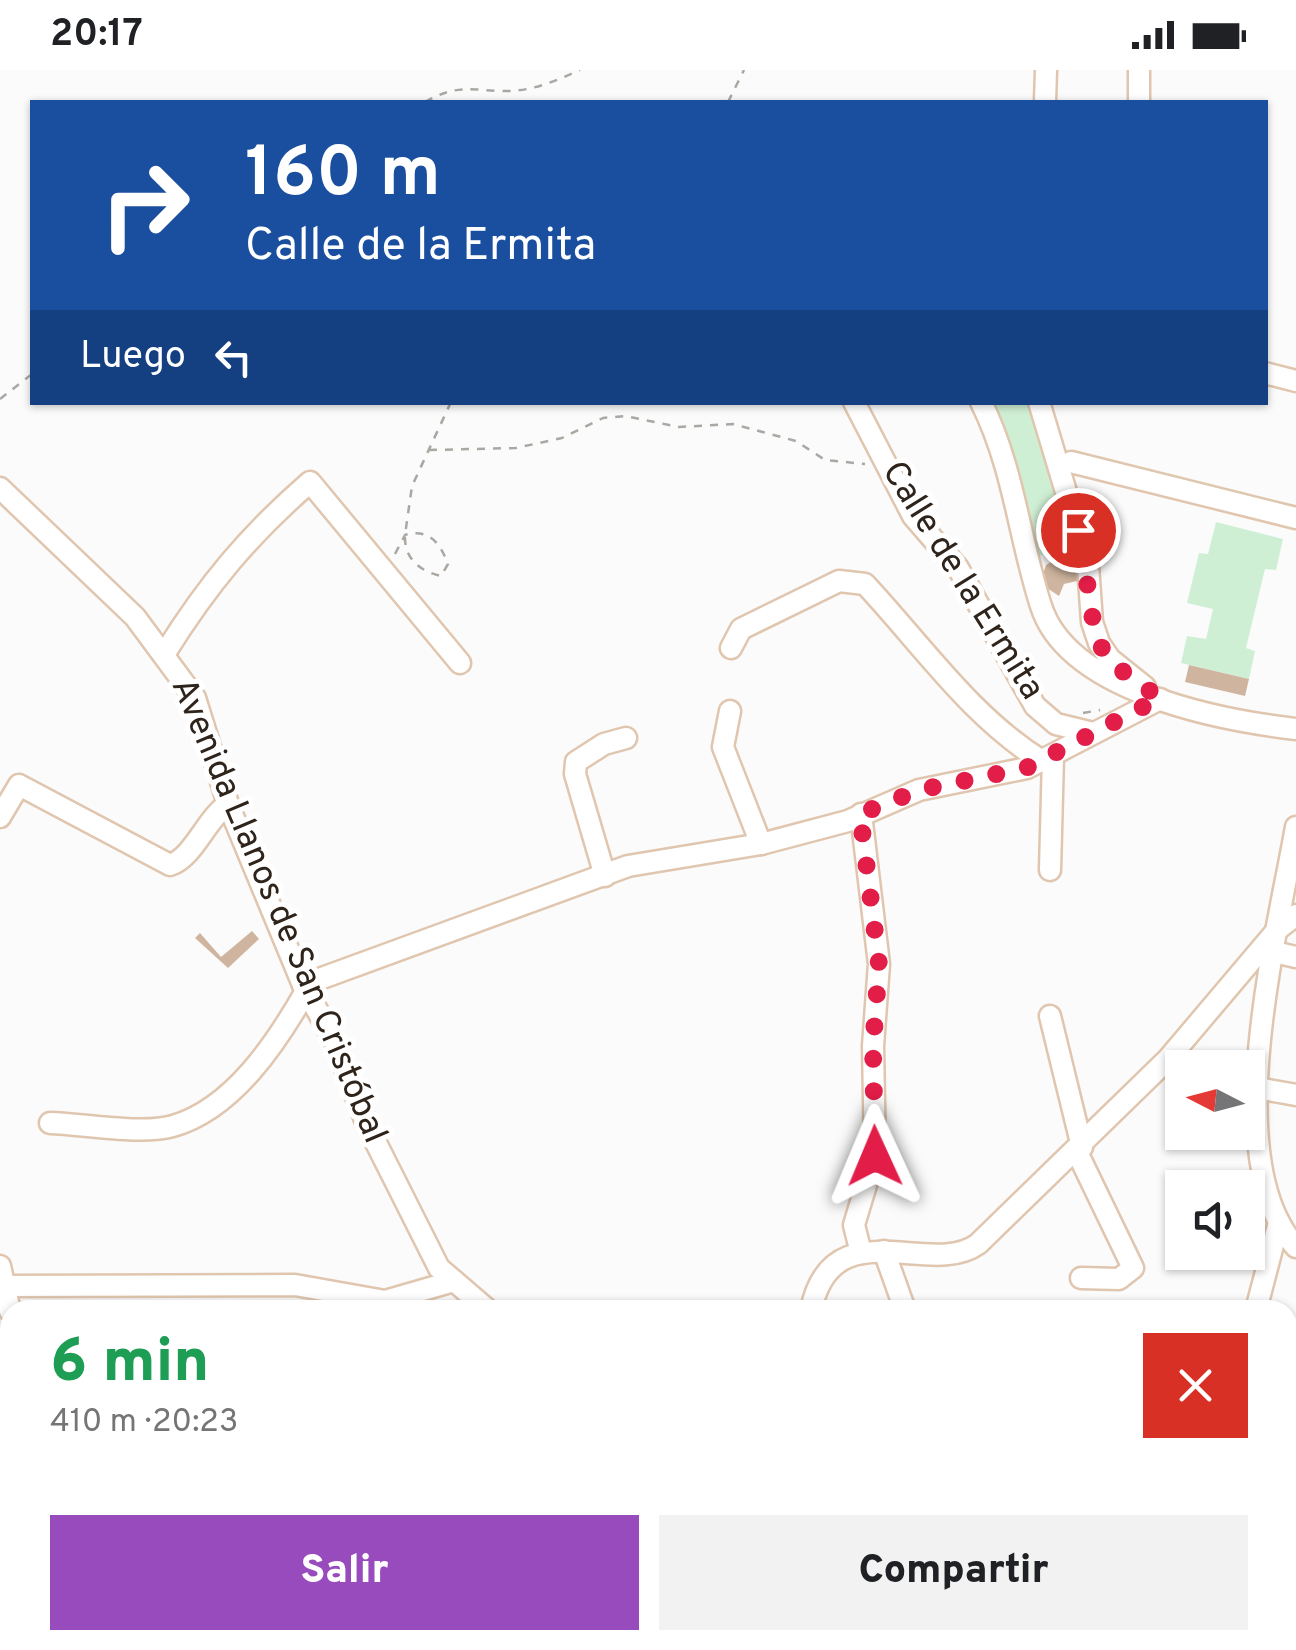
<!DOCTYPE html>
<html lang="es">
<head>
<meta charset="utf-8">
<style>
	body { margin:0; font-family:Overpass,sans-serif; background:#f2f2f2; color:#202124; height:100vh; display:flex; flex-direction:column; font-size:38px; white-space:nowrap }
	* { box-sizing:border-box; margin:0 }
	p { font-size:32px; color:#757577 }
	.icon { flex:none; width:55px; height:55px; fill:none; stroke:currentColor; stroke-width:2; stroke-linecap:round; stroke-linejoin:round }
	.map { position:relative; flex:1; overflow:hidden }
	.side { position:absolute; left:0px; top:1230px; width:1298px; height:350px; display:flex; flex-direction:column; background:#fff; border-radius:30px 30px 0 0; box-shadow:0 2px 8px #0004 }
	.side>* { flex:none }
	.banner { position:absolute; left:30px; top:30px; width:1238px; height:305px; border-radius:0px; box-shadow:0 2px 8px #0004; background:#1a4fa0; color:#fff; overflow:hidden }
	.needle { width:65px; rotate:276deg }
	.tools { position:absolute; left:1165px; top:980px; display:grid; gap:20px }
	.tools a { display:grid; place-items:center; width:100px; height:100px; border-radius:0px; background:#fff; box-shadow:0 2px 8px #0004; font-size:50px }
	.pin { position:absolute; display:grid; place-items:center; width:85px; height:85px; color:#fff; margin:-42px; border:5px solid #fff; border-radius:50%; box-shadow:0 2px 10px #0007 }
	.me { position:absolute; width:110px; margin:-55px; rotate:359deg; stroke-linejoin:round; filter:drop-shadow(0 0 8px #0008) }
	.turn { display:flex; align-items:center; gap:35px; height:210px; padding:0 50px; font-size:45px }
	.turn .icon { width:130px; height:130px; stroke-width:2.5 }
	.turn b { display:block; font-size:70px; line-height:85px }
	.then { display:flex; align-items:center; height:95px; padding:0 50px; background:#0003; gap:20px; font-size:38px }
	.round { display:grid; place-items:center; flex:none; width:105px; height:105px; border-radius:0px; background:#f2f2f2 }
	.headline { display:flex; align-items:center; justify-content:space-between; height:170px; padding:0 50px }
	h1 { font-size:60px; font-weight:800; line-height:75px; color:#1e9e55 }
	.primary-button { display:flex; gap:20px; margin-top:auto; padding:20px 50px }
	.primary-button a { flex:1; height:115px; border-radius:0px; background:#984bbd; color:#fff; font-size:40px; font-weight:800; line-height:115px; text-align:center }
	.primary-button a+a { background:#f2f2f2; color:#202124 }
	.status { display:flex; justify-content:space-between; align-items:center; height:70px; padding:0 50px; background:#fff; direction:ltr }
	.status svg { height:28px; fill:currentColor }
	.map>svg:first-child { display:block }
</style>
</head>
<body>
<div class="status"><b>20:17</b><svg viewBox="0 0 49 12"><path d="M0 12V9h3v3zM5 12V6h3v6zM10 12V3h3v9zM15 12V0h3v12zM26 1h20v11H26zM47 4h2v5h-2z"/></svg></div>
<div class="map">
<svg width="1296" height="1580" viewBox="0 0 1296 1580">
	<rect width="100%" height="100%" fill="#fbfbfb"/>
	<g fill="#cfefd4">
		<polygon points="985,333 1049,333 1083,478 1031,487"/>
		<polygon points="1216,452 1283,469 1276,500 1265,499 1246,578 1255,581 1249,609 1181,593 1187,566 1206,569 1213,539 1187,533 1199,483 1208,484"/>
	</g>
	<g fill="#cfb59f">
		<polygon points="1053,491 1061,499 1077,495 1081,510 1064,514 1059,526 1044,516 1042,507 1046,495"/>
		<polygon points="1189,595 1249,609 1245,626 1185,612"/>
		<polygon points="252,861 259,869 228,898 195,868 200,863 221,887"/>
	</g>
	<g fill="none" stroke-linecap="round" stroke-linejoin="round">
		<defs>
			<g id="minor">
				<polyline points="1045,32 1046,0"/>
				<polyline points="1139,32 1139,0"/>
				<polyline points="1265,303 1296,311"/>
				<polyline points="854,332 913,446 958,498 1035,636 1056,654 1093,663"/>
				<path d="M981,332C1014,398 1019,468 1041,536C1068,621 1218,650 1296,659"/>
				<polyline points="1039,332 1088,495 1092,552 1099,573 1110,589 1145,617"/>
				<polyline points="1071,392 1296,448"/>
				<polyline points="0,418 135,547 195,628 228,734 303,915 335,972 367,1055 439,1198 488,1240"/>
				<path d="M731,578L741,559L839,511L865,514C922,575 971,647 1042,691"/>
				<path d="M165,583C208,514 249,465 310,412L460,593"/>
				<polyline points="730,641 723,677 761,774"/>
				<polyline points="861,744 879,894 873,976 875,1085 854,1155 861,1183"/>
				<path d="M0,747L19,715L170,795C194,787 206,749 228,734"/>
				<path d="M1296,757C1278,861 1217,1090 1296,1177"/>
				<polyline points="1050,800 1053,686"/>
				<polyline points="605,806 575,704 576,692 604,674 626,668"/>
				<polyline points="1274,882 1296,887"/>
				<polyline points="303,915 628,796 761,774 848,751 919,720 1027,698 1160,629"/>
				<polyline points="1050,946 1082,1077"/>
				<polyline points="1257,1018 1296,1025"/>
				<path d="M50,1053C83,1054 142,1065 173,1056C233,1039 277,972 306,921"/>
				<polyline points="1077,1082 1133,1198 1119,1209 1081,1208"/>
				<polyline points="884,1181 905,1240"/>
				<polyline points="0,1196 10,1241"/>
				<polyline points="5,1216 295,1215 385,1231 454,1211"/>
				<path d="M811,1240C832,1138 930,1209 978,1174L1168,989L1278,859L1296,845"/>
				<polyline points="1256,1240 1279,1152"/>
				<polyline points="1288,1360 1296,1347"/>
				<polyline points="1288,1431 1296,1436"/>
				<polyline points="0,1511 10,1520"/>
				<polyline points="244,1570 282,1580"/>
				<polyline points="583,1570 631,1580"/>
				<polyline points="555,1580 578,1570"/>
			</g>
		</defs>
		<use href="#minor" stroke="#e0c6af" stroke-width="25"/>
		<g stroke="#aba7a3" stroke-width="2.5" stroke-dasharray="8 8" stroke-linecap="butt">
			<path d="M425,32C457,14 469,20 503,21C531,22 555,11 580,0"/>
			<polyline points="728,32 744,0"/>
			<polyline points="0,329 32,304"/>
			<polyline points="429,380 516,378 562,368 603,348 625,346 679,357 733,354 796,371 825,390 865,394"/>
			<polyline points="1038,462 1058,454"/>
			<path d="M395,484L405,465C429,458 440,473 448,494L441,506C419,501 404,488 405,465L412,416L451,332"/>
			<polyline points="1083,643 1100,640"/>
			<polyline points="196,1570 198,1580"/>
			<polyline points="883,1570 890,1580"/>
		</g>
		<use href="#minor" stroke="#fff" stroke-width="20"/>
	</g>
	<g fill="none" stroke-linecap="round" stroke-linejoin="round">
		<path stroke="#e11d48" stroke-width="18" stroke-dasharray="0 32.4" d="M875,1086L873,976L879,894L860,744L919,720L1026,698L1160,628C1142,615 1118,601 1105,583C1088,559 1088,494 1078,460"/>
	</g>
	<g text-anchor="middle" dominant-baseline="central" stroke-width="10" stroke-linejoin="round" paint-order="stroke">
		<g font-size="35" fill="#2e241b" stroke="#fff">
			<text transform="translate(962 511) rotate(58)">Calle de la Ermita</text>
			<text transform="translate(278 841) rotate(67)">Avenida Llanos de San Cristóbal</text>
		</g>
	</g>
</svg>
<div class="tools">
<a><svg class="needle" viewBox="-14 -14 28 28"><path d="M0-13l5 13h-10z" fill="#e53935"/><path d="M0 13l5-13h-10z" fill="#757577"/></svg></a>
<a><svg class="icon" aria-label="sound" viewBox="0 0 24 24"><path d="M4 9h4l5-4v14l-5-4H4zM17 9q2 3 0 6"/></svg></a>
</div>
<div class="pin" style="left:1078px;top:460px;background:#d93025"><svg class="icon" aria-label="arrive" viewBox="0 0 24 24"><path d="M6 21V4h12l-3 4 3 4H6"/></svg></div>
<svg class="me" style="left:875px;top:1086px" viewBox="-20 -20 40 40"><path d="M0-17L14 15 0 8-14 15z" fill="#e11d48" stroke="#fff" stroke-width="4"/></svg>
<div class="banner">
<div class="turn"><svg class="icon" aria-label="right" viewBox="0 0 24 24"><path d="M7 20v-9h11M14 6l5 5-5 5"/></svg><div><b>160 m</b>Calle de la Ermita</div></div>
<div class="then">Luego<svg class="icon" aria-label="left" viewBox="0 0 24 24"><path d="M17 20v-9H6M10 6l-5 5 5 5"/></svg></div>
</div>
<section class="side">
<div class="headline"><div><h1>6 min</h1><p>410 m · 20:23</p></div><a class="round" style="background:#d93025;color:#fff"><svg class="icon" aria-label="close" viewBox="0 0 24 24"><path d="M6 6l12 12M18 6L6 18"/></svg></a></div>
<div class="primary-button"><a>Salir</a><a>Compartir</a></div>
</section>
</div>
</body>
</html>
